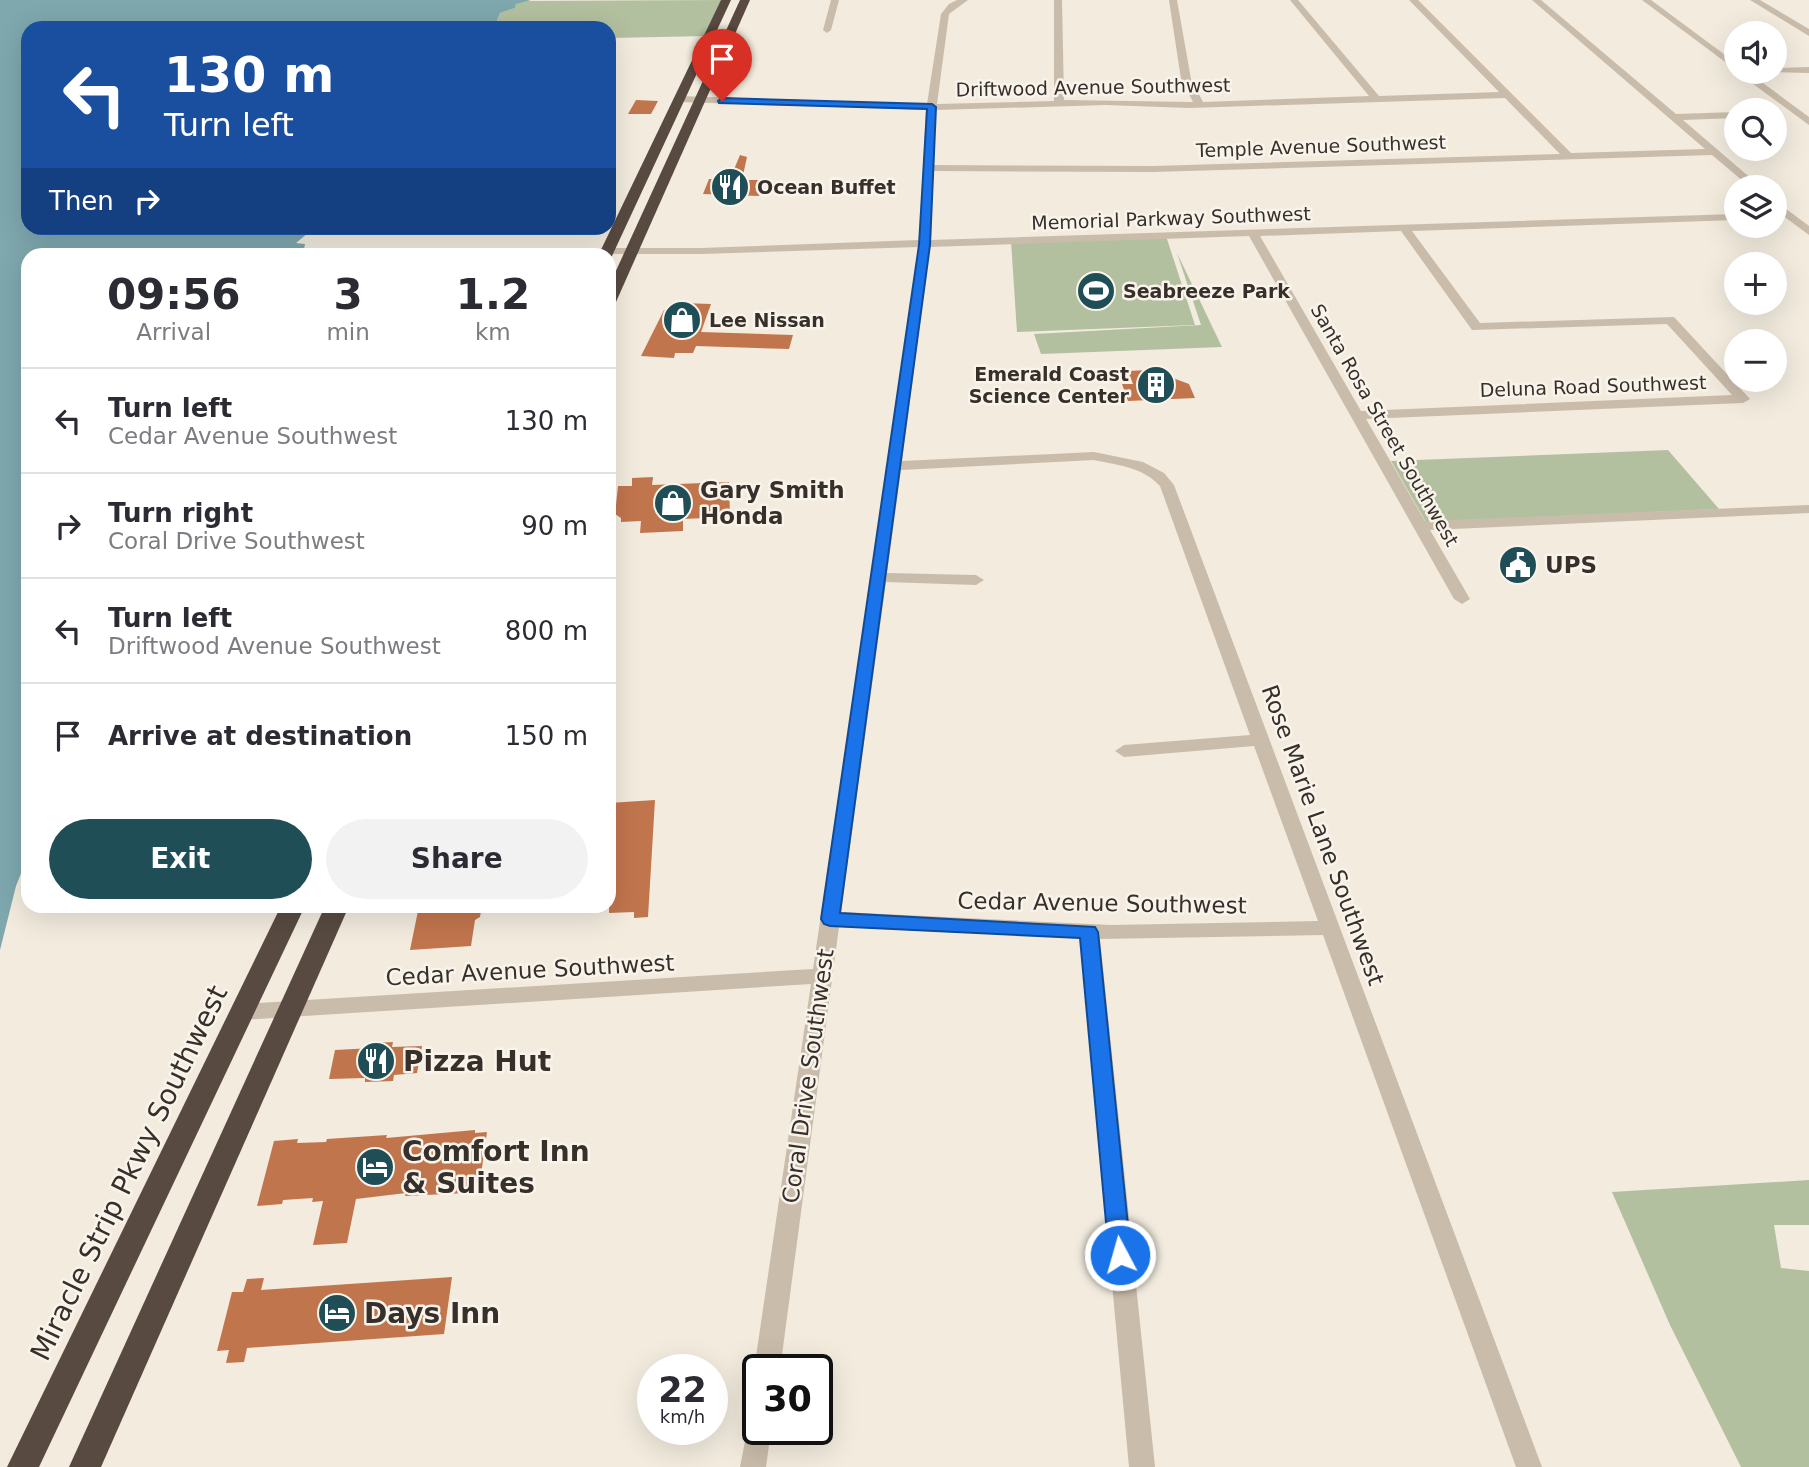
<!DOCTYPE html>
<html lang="en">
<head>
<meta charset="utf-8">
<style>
	body { margin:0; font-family:"DejaVu Sans",sans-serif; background:#f2f2f3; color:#2b2b33; height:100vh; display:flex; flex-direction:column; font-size:26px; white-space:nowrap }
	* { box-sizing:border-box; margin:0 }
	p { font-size:23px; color:#7c7c81 }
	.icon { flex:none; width:38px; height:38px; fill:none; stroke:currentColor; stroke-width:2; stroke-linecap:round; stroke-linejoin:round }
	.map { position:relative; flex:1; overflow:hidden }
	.drawer { position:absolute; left:21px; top:248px; width:595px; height:665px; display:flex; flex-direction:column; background:#fff; border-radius:21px; box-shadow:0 7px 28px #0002 }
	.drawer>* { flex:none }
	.guide { position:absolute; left:21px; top:21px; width:595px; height:214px; border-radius:21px; box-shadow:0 7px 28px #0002; background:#1a4fa0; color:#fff; overflow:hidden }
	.tools { position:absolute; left:1724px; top:21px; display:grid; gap:14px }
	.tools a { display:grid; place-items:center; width:63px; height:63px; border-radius:50%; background:#fff; box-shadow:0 7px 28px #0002; font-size:35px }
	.speed { position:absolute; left:637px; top:1354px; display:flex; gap:14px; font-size:35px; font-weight:700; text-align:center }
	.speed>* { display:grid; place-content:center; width:91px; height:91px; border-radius:50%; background:#fff; box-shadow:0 7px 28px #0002; line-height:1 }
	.speed small { font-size:18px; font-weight:400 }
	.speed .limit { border:4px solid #111; border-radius:10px; background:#fff; color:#111 }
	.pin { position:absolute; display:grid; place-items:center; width:60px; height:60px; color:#fff; margin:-72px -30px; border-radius:50% 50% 50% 0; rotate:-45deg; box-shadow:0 0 7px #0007 }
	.pin .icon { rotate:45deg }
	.me { position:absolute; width:77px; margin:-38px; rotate:354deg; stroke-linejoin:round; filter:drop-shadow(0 0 5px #0008) }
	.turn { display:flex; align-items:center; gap:24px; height:147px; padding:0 28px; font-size:32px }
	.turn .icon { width:91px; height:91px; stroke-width:2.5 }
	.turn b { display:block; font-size:49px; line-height:60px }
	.then { display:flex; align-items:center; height:66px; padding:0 28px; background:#0003; gap:14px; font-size:26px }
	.eta { display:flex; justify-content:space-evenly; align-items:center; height:119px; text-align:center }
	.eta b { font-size:42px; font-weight:600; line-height:49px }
	.cta { display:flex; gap:14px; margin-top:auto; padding:14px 28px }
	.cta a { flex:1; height:80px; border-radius:42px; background:#204e57; color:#fff; font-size:28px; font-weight:600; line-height:80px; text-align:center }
	.cta a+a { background:#f2f2f3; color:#2b2b33 }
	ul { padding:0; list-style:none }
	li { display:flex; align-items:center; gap:21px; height:105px; padding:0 28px; border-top:2px solid #e1e1e2 }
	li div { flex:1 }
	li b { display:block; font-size:26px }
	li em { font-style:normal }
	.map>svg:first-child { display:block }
</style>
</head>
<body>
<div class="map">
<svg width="1809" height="1467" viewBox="0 0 1809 1467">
	<rect width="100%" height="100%" fill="#f2ebde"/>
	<g fill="#b2c09f">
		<polygon points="726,0 708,36 609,38 609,28 494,28 500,13 515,8 516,4 521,1"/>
		<polygon points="1166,236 1195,325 1017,332 1011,241"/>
		<polygon points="1177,253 1222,347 1041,354 1034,334 1201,325"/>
		<polygon points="1668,450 1719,509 1426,522 1391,461"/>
		<polygon points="1809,1180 1809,1225 1774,1225 1781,1268 1809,1271 1809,1467 1741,1467 1670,1325 1612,1192"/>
	</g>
	<polygon fill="#7ea7ae" points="0,0 531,0 516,4 515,8 500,13 494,28 28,28 28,228 314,228 296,243 305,244 303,255 28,256 28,856 16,886 0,950"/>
	<g fill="#c1754d">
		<polygon points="636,100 658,101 651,114 628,114"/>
		<polygon points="740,155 747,157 742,180 764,180 759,196 703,194 709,179 730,179"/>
		<polygon points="683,303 711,304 701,332 793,335 789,349 696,346 693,353 675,353 674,358 641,356 664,310 680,311"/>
		<polygon points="1149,370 1153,381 1162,374 1189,384 1195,398 1128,401 1122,384 1133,384 1128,371"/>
		<polygon points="653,477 652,485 729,482 730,517 683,519 683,531 640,533 641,521 621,522 621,518 615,514 618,486 632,486 632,478"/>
		<polygon points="655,800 648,917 634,918 634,912 609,913 609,803"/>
		<polygon points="419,906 482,906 480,917 475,920 471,946 410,950"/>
		<polygon points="393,1042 392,1047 422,1046 417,1073 394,1075 393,1081 365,1082 365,1078 329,1079 335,1050 373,1048 374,1043"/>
		<polygon points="475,1130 475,1133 487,1132 479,1189 466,1190 466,1193 405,1196 406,1193 356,1199 347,1243 313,1245 323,1201 312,1202 313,1198 283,1200 282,1204 257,1206 274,1141 298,1139 297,1143 326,1142 327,1139 387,1135 386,1138"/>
		<polygon points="452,1277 444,1334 247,1348 244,1362 226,1363 229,1350 217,1351 232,1292 243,1292 247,1279 264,1278 261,1290"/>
	</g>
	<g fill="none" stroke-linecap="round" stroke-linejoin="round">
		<g fill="#cabcaa" fill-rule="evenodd">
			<polygon points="831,0 839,0 831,30 827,33 823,30"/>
			<path d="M957,0H968L949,14L937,104L1054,101V0H1062L1064,100L1193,102L1181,79L1169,0H1177L1191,79L1203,102L1369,96L1290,0H1298L1379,96L1499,92L1409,0H1418L1571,153L1705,149L1532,0H1541L1676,114L1736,112V118L1683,120L1761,187H1750L1712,155L1153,172L933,171L931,240L1736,214V220L1412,231L1480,323L1674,317L1750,399L1743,403L1366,419L1425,521L1809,505V513L1430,530L1470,599L1462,604L1454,599L1249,236L930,247L902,461L1094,452L1143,462L1164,473L1174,485L1542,1467H1516L1323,935L1100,939L1155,1467H1129L1080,938L839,927L780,1370H758V1378L754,1370L811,984L241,1020L234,1018L231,1012L234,1006L241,1004L813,969L919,247L701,254H607L601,251L607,248H701L919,240L926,110L678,102L673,99L678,96L927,104L941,14L949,4ZM1505,98L1560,154L1153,166L933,165L936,110L1106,105L1189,108ZM1401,231L1472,330L1667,324L1732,395L1361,411L1260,236ZM1094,460C1117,465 1143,467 1160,486L1250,735L1124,745L1115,751L1124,757L1254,746L1318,921L1111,925L841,912L886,582L976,585L984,580L976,575L887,573L901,470Z"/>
			<polygon points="1642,0 1651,0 1736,63 1736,70"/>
			<polygon points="1750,0 1760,0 1809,29 1809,36"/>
			<polygon points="1809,67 1809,73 1770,72 1774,72 1774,68"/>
			<polygon points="1737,72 1748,72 1809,117 1809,125"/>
			<polygon points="1774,200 1809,226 1809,235 1774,209"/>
			<polygon points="758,1418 758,1430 771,1430 766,1467 740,1467 749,1421"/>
		</g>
		<g fill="#584a41" fill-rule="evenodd">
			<polygon points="721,0 731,0 612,256 609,259 609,256 598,256"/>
			<polygon points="740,0 750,0 616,302 609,306 609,286"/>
			<polygon points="281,906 305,906 39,1467 7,1467"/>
			<polygon points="325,906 349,906 101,1467 69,1467"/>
		</g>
	</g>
	<polygon fill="#1a73e8" stroke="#114b97" stroke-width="2" points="722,98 932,104 936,107 930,245 840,913 1095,927 1098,932 1131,1255 1128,1262 1120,1265 1112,1262 1109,1255 1080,938 830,926 824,924 821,919 919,245 927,109 719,103 718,101"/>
	<defs>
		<symbol id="restaurant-disc" viewBox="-11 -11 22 22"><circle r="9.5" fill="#204e57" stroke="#f9f4eb"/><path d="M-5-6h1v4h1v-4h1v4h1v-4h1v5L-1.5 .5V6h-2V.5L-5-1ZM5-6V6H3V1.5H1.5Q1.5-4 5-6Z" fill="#fff"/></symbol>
		<symbol id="stadium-disc" viewBox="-11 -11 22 22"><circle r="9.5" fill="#204e57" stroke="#f9f4eb"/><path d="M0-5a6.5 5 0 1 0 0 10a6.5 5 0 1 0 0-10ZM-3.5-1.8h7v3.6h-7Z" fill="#fff"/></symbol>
		<symbol id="shop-disc" viewBox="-11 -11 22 22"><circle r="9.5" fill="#204e57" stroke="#f9f4eb"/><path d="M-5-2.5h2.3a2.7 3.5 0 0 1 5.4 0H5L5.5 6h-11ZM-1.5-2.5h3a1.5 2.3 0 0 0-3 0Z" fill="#fff"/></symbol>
		<symbol id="building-disc" viewBox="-11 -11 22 22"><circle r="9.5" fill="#204e57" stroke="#f9f4eb"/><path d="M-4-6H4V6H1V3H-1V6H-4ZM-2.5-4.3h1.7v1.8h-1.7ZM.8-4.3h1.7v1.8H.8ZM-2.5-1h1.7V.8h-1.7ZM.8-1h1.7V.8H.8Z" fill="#fff"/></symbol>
		<symbol id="civic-disc" viewBox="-11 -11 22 22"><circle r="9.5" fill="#204e57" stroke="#f9f4eb"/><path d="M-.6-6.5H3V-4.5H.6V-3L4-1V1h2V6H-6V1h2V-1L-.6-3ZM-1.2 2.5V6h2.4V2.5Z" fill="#fff"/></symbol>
		<symbol id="hotel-disc" viewBox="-11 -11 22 22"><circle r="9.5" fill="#204e57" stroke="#f9f4eb"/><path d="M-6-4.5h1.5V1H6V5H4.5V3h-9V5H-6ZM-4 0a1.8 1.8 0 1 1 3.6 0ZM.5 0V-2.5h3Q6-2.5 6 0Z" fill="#fff"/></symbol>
	</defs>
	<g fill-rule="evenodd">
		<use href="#restaurant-disc" x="708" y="165" width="44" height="44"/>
		<use href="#stadium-disc" x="1074" y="269" width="44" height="44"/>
		<use href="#shop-disc" x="660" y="298" width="44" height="44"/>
		<use href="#building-disc" x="1134" y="363" width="44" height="44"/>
		<use href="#shop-disc" x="651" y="481" width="44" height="44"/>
		<use href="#civic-disc" x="1496" y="543" width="44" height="44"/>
		<use href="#restaurant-disc" x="354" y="1039" width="44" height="44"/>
		<use href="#hotel-disc" x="353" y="1145" width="44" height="44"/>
		<use href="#hotel-disc" x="315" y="1291" width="44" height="44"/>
	</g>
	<g text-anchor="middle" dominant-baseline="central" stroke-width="5" stroke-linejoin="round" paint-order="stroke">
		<g font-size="19" fill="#372f2a" stroke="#f9f4eb">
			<text transform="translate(1093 87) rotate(-1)">Driftwood Avenue Southwest</text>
			<text transform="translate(1321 146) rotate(-2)">Temple Avenue Southwest</text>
			<text transform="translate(1171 218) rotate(-2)">Memorial Parkway Southwest</text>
			<text transform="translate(1593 386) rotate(-2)">Deluna Road Southwest</text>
			<text transform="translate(1385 425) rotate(60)">Santa Rosa Street Southwest</text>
		</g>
		<g font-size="19" font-weight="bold" fill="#372f2a" stroke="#f9f4eb" text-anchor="start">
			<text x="757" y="187">Ocean Buffet</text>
			<text x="1123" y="291">Seabreeze Park</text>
			<text x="709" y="320">Lee Nissan</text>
			<text x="1129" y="374" text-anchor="end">Emerald Coast<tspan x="1129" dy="22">Science Center</tspan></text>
		</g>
		<g font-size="23" font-weight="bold" fill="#372f2a" stroke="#f9f4eb" text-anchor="start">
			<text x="700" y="490">Gary Smith<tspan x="700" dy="26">Honda</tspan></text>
			<text x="1545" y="565">UPS</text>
		</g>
		<g font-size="23" fill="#372f2a" stroke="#f9f4eb">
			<text transform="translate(1323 835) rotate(70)">Rose Marie Lane Southwest</text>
			<text transform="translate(1102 903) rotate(1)">Cedar Avenue Southwest</text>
			<text transform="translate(530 970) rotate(-3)">Cedar Avenue Southwest</text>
			<text transform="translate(808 1076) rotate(-82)">Coral Drive Southwest</text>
		</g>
		<g font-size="28" font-weight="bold" fill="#372f2a" stroke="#f9f4eb" text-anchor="start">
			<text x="403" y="1061">Pizza Hut</text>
			<text x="402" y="1151">Comfort Inn<tspan x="402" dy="32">&amp; Suites</tspan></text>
			<text x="364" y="1313">Days Inn</text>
		</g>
		<g font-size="28" fill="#372f2a" stroke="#f9f4eb">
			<text transform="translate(129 1173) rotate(-64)">Miracle Strip Pkwy Southwest</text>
		</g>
	</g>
</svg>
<div class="tools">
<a><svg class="icon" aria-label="sound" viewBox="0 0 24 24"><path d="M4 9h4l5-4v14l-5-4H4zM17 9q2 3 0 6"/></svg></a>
<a><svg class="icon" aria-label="search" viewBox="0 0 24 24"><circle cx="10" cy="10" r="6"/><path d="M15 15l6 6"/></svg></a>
<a><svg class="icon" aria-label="layers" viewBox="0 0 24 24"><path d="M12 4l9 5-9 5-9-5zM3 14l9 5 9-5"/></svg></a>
<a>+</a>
<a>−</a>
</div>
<div class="speed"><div>22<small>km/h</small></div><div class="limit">30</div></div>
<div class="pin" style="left:722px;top:101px;background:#d93025"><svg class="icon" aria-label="arrive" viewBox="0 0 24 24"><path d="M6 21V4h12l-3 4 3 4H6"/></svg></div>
<svg class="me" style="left:1120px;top:1255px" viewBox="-20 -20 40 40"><circle r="17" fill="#1a73e8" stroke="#fff" stroke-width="3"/><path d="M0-11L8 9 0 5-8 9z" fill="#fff"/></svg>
<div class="guide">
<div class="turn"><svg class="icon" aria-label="left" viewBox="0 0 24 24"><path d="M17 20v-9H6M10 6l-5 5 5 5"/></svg><div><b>130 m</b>Turn left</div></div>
<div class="then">Then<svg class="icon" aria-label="right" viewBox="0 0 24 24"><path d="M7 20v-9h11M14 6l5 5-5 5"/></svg></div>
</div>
<section class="drawer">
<div class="eta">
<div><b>09:56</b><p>Arrival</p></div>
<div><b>3</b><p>min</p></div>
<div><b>1.2</b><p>km</p></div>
</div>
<ul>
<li><svg class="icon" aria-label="left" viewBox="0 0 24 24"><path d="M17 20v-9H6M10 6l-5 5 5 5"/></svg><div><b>Turn left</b><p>Cedar Avenue Southwest</p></div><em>130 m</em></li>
<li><svg class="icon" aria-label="right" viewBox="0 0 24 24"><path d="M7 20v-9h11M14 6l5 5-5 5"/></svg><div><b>Turn right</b><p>Coral Drive Southwest</p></div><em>90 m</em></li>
<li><svg class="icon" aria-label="left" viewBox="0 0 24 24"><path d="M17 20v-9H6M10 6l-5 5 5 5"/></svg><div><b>Turn left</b><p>Driftwood Avenue Southwest</p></div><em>800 m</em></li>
<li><svg class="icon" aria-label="arrive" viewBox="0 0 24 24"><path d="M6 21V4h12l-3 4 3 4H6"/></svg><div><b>Arrive at destination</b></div><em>150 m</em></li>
</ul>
<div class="cta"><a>Exit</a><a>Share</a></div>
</section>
</div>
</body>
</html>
